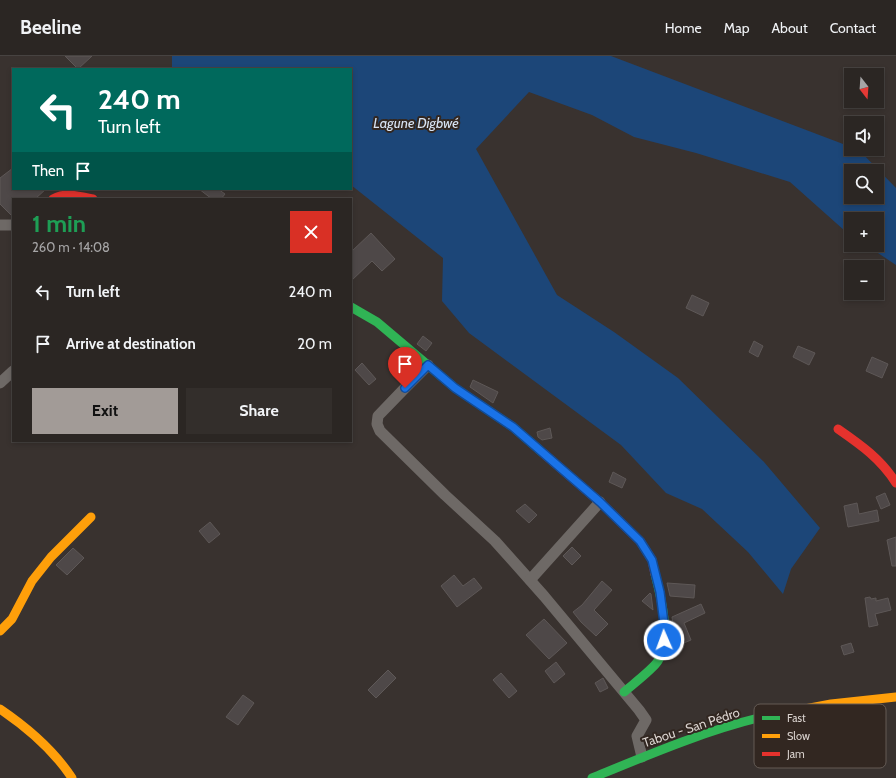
<!DOCTYPE html>
<html lang="en">
<head>
<meta charset="utf-8">
<style>
	body { margin:0; font-family:Cabin,sans-serif; background:#332e2b; color:#f1f3f6; height:100vh; display:flex; flex-direction:column; font-size:15px; white-space:nowrap }
	* { box-sizing:border-box; margin:0 }
	p { font-size:13px; color:#a6a5a6 }
	.icon { flex:none; width:22px; height:22px; fill:none; stroke:currentColor; stroke-width:2; stroke-linecap:round; stroke-linejoin:round }
	.map { position:relative; flex:1; overflow:hidden }
	.details { position:absolute; left:12px; top:142px; width:340px; height:244px; display:flex; flex-direction:column; background:#2b2623; border-radius:0px; box-shadow:0 2px 6px #0003,0 0 0 1px #474341 }
	.details>* { flex:none }
	.hud { position:absolute; left:12px; top:12px; width:340px; height:122px; border-radius:0px; box-shadow:0 2px 6px #0003,0 0 0 1px #474341; background:#00695c; color:#fff; overflow:hidden }
	.needle { width:26px; rotate:163deg }
	.fabs { position:absolute; left:844px; top:12px; display:grid; gap:8px }
	.fabs a { display:grid; place-items:center; width:40px; height:40px; border-radius:0px; background:#2b2623; box-shadow:0 2px 6px #0003,0 0 0 1px #474341; font-size:20px }
	.pin { position:absolute; display:grid; place-items:center; width:34px; height:34px; color:#fff; margin:-41px -17px; border-radius:50% 50% 50% 0; rotate:-45deg; box-shadow:0 0 4px #0007 }
	.pin .icon { rotate:45deg }
	.me { position:absolute; width:44px; margin:-22px; rotate:358deg; stroke-linejoin:round; filter:drop-shadow(0 0 3px #0008) }
	.turn { display:flex; align-items:center; gap:14px; height:84px; padding:0 20px; font-size:18px }
	.turn .icon { width:52px; height:52px; stroke-width:2.5 }
	.turn b { display:block; font-size:28px; line-height:34px }
	.then { display:flex; align-items:center; height:38px; padding:0 20px; background:#0003; gap:8px; font-size:15px }
	.round { display:grid; place-items:center; flex:none; width:42px; height:42px; border-radius:0px; background:#332e2b }
	.summary { display:flex; align-items:center; justify-content:space-between; height:68px; padding:0 20px }
	h1 { font-size:24px; font-weight:700; line-height:30px; color:#1e9e55 }
	.primary-button { display:flex; gap:8px; margin-top:auto; padding:8px 20px }
	.primary-button a { flex:1; height:46px; border-radius:0px; background:#a29b97; color:#111; font-size:16px; font-weight:700; line-height:46px; text-align:center }
	.primary-button a+a { background:#332e2b; color:#f1f3f6 }
	ul { padding:0; list-style:none }
	li { display:flex; align-items:center; gap:12px; height:52px; padding:0 20px }
	li div { flex:1 }
	li b { display:block; font-size:15px }
	li em { font-style:normal }
	header { display:flex; align-items:center; gap:24px; box-sizing:border-box; height:56px; padding:0 20px; background:#2b2623; border-bottom:1px solid #474341 }
	header strong { font-size:19px }
	nav { display:flex; gap:22px; margin-inline-start:auto; font-size:14px }
	.map>svg:first-child { display:block }
</style>
</head>
<body>
<header>
<strong>Beeline</strong>
<nav><a>Home</a><a>Map</a><a>About</a><a>Contact</a></nav>
</header>
<div class="map">
<svg width="896" height="722" viewBox="0 0 896 722">
	<rect width="100%" height="100%" fill="#39322f"/>
	<path fill="#1c4678" fill-rule="evenodd" d="M172,0H611L851,91V93L859,94L896,132V209L866,189H877V163H851V179L845,175L790,126L696,97L634,81L592,59L529,36L476,93L557,239L614,276L678,322L764,406L820,472L791,513L783,538L748,496L702,453L666,437L621,389L469,277L442,245L443,202L351,129V13H172ZM851,115H877V141H851Z"/>
	<g fill="#4e4848" stroke="#5e5857">
		<polygon points="65,0 92,0 78,13"/>
		<polygon points="13,112 13,133 46,133 35,143 13,143 13,161 0,148 0,122"/>
		<polygon points="199,133 218,133 225,138 221,143 212,143"/>
		<polygon points="371,177 395,203 382,215 372,205 351,225 351,196"/>
		<polygon points="692,239 709,247 703,260 686,252"/>
		<polygon points="423,280 432,287 426,295 417,288"/>
		<polygon points="754,285 763,290 758,301 749,296"/>
		<polygon points="798,290 815,297 809,309 793,301"/>
		<polygon points="872,301 888,308 882,322 866,315"/>
		<polygon points="362,307 376,323 369,329 355,314"/>
		<polygon points="473,324 498,336 493,347 470,331"/>
		<polygon points="550,372 552,382 542,384 538,381 537,376"/>
		<polygon points="613,416 626,423 622,432 609,426"/>
		<polygon points="885,437 890,449 881,453 876,441"/>
		<polygon points="857,447 859,458 877,454 879,465 848,471 844,450"/>
		<polygon points="525,448 537,459 529,467 516,455"/>
		<polygon points="210,466 220,478 209,487 199,475"/>
		<polygon points="896,481 896,510 892,510 887,484"/>
		<polygon points="572,491 581,500 572,509 563,500"/>
		<polygon points="73,492 84,502 67,519 56,509"/>
		<polygon points="454,519 463,530 474,522 482,532 457,551 441,530"/>
		<polygon points="602,525 612,534 594,554 608,568 596,580 581,566 573,556 582,549"/>
		<polygon points="667,527 695,529 694,542 670,540"/>
		<polygon points="650,537 651,538 653,554 642,545"/>
		<polygon points="870,541 871,543 876,542 876,545 888,542 891,554 875,558 878,569 869,571 865,542"/>
		<polygon points="701,548 705,557 684,567 691,584 679,589 674,576 672,561"/>
		<polygon points="544,563 567,587 549,603 526,579"/>
		<polygon points="851,587 854,596 844,599 841,590"/>
		<polygon points="556,606 565,618 554,627 545,615"/>
		<polygon points="388,614 396,622 376,642 368,634"/>
		<polygon points="501,617 517,635 509,642 493,624"/>
		<polygon points="603,622 608,632 600,636 595,627"/>
		<polygon points="243,639 254,647 238,669 226,661"/>
	</g>
	<g fill="none" stroke-linecap="round" stroke-linejoin="round">
		<g stroke="#6e6966" stroke-width="11">
			<polyline points="0,169 13,169"/>
			<polyline points="428,309 405,332 378,360 377,368 380,375 445,439 495,485 544,540 639,654 646,664 637,680 642,701"/>
			<polyline points="0,327 13,315"/>
			<polyline points="530,524 600,446"/>
		</g>
		<g stroke="#30b455" stroke-width="9">
			<polyline points="351,251 377,266 455,332 513,371 543,397"/>
			<path d="M624,636C632,629 653,613 658,605C672,584 661,541 655,518"/>
			<path d="M592,722C648,699 704,675 762,661"/>
		</g>
		<g stroke="#ff9f0a" stroke-width="9">
			<polyline points="0,575 12,563 32,525 51,501 91,461"/>
			<path d="M0,653C28,672 53,693 72,722"/>
			<polyline points="762,661 831,648 896,641"/>
		</g>
		<g stroke="#e5322d" stroke-width="9">
			<path d="M53,143C66,136 79,140 93,143"/>
			<path d="M838,373C861,389 881,403 896,427"/>
			<polyline points="543,397 600,446 640,485 652,504 655,518"/>
		</g>
	</g>
	<g fill="none" stroke-linecap="round" stroke-linejoin="round">
		<defs>
			<polyline id="route" points="405,332 428,309 455,332 513,371 600,446 640,485 652,504 660,536 665,575 664,584"/>
		</defs>
		<use href="#route" stroke="#114b97" stroke-width="10"/>
		<use href="#route" stroke="#1a73e8" stroke-width="7"/>
	</g>
	<g text-anchor="middle" dominant-baseline="central" stroke-width="4" stroke-linejoin="round" paint-order="stroke">
		<g font-size="13" fill="#dad3cf" stroke="#322721">
			<text transform="translate(691 671) rotate(-18)">Tabou - San Pédro</text>
		</g>
		<g font-size="14" font-style="italic" fill="#d7e4f5" stroke="#322721">
			<text x="416" y="67">Lagune Digbwé</text>
		</g>
	</g>
	<rect x="754" y="648" width="132" height="64" rx="6" fill="#322721" stroke="#645b55" stroke-width="1"/>
	<rect x="762" y="660" width="18" height="4" fill="#30b455"/>
	<rect x="762" y="678" width="18" height="4" fill="#ff9f0a"/>
	<rect x="762" y="696" width="18" height="4" fill="#e5322d"/>
	<g font-size="11" fill="#dad3cf">
		<text x="787" y="666">Fast</text>
		<text x="787" y="684">Slow</text>
		<text x="787" y="702">Jam</text>
	</g>
</svg>
<div class="fabs">
<a><svg class="needle" viewBox="-14 -14 28 28"><path d="M0-13l5 13h-10z" fill="#e53935"/><path d="M0 13l5-13h-10z" fill="#a6a5a6"/></svg></a>
<a><svg class="icon" aria-label="sound" viewBox="0 0 24 24"><path d="M4 9h4l5-4v14l-5-4H4zM17 9q2 3 0 6"/></svg></a>
<a><svg class="icon" aria-label="search" viewBox="0 0 24 24"><circle cx="10" cy="10" r="6"/><path d="M15 15l6 6"/></svg></a>
<a>+</a>
<a>−</a>
</div>
<div class="pin" style="left:405px;top:332px;background:#d93025"><svg class="icon" aria-label="arrive" viewBox="0 0 24 24"><path d="M6 21V4h12l-3 4 3 4H6"/></svg></div>
<svg class="me" style="left:664px;top:584px" viewBox="-20 -20 40 40"><circle r="17" fill="#1a73e8" stroke="#fff" stroke-width="3"/><path d="M0-11L8 9 0 5-8 9z" fill="#fff"/></svg>
<div class="hud">
<div class="turn"><svg class="icon" aria-label="left" viewBox="0 0 24 24"><path d="M17 20v-9H6M10 6l-5 5 5 5"/></svg><div><b>240 m</b>Turn left</div></div>
<div class="then">Then<svg class="icon" aria-label="arrive" viewBox="0 0 24 24"><path d="M6 21V4h12l-3 4 3 4H6"/></svg></div>
</div>
<section class="details">
<div class="summary"><div><h1>1 min</h1><p>260 m · 14:08</p></div><a class="round" style="background:#d93025;color:#fff"><svg class="icon" aria-label="close" viewBox="0 0 24 24"><path d="M6 6l12 12M18 6L6 18"/></svg></a></div>
<ul>
<li><svg class="icon" aria-label="left" viewBox="0 0 24 24"><path d="M17 20v-9H6M10 6l-5 5 5 5"/></svg><div><b>Turn left</b></div><em>240 m</em></li>
<li><svg class="icon" aria-label="arrive" viewBox="0 0 24 24"><path d="M6 21V4h12l-3 4 3 4H6"/></svg><div><b>Arrive at destination</b></div><em>20 m</em></li>
</ul>
<div class="primary-button"><a>Exit</a><a>Share</a></div>
</section>
</div>
</body>
</html>
